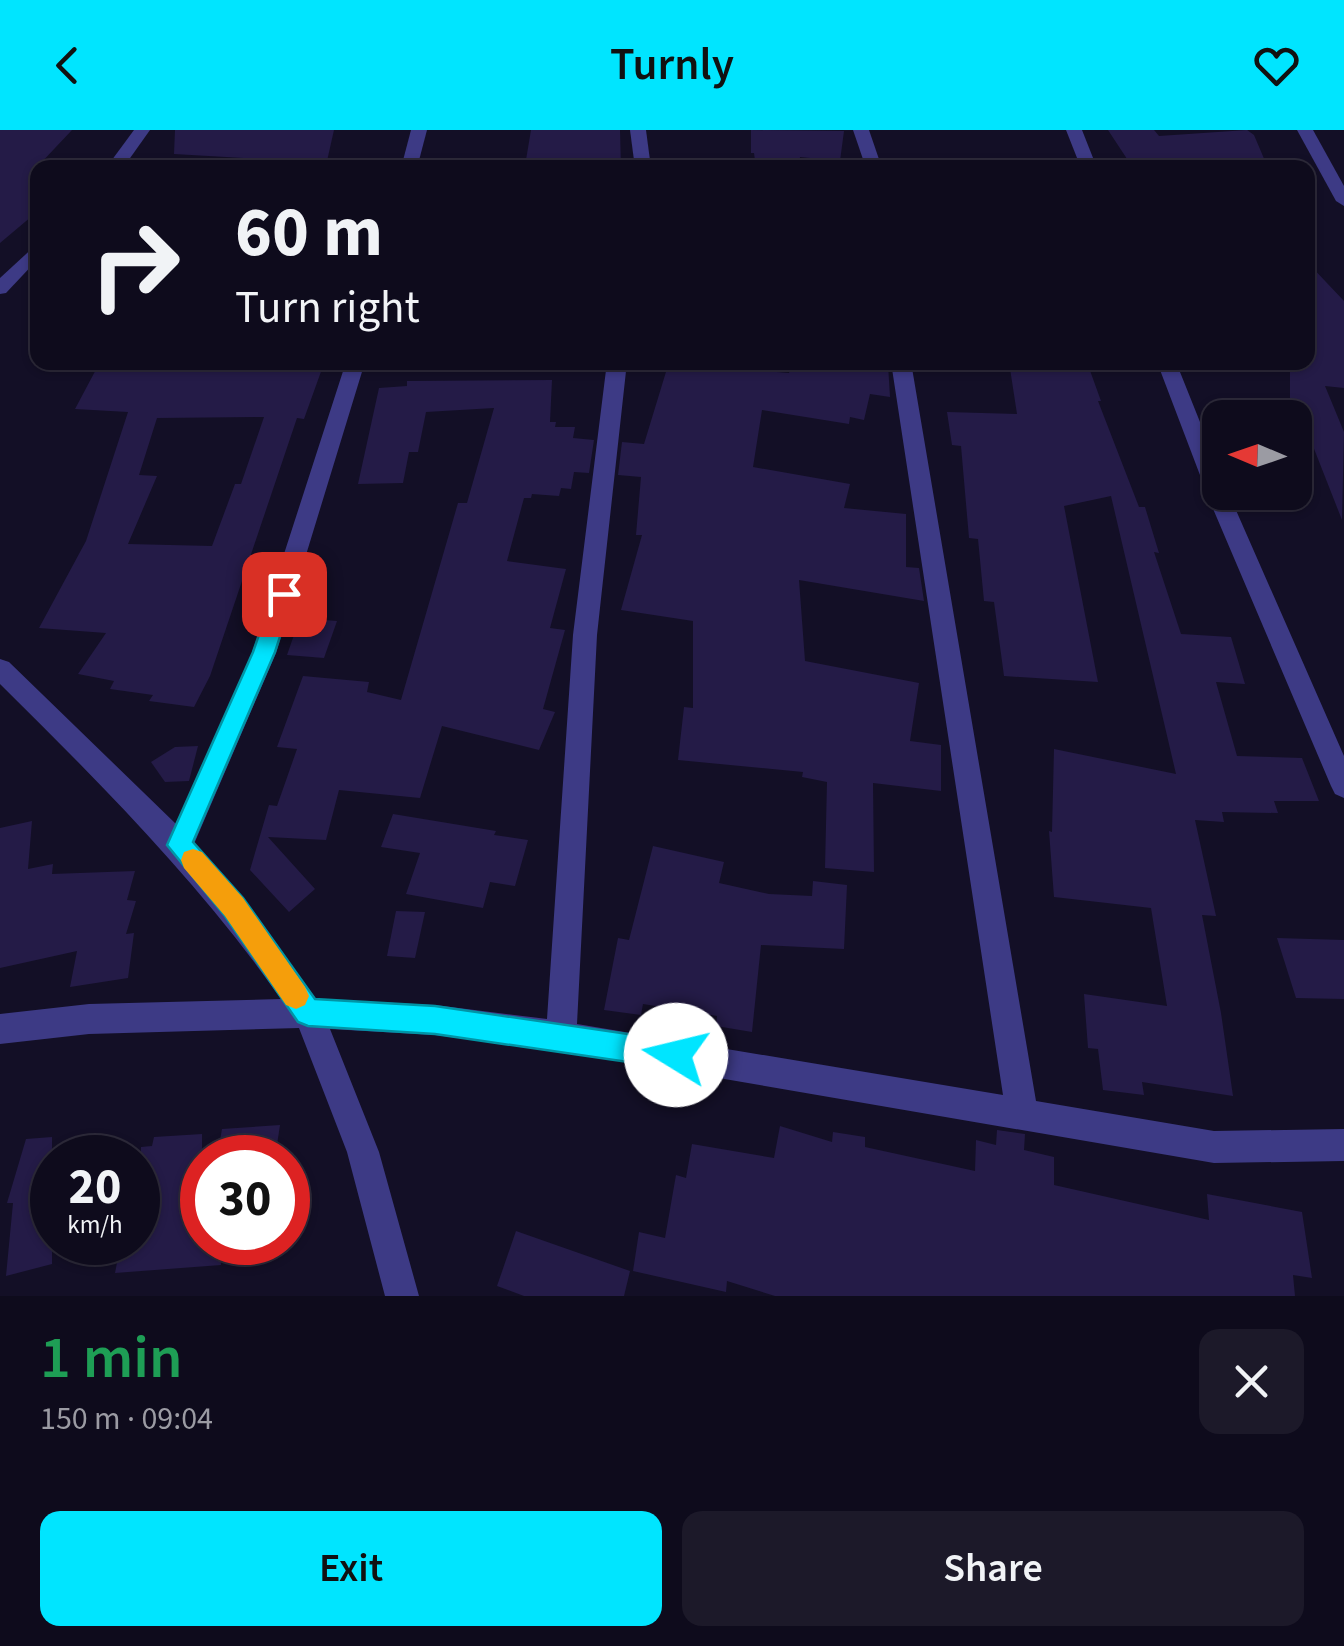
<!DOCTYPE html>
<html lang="en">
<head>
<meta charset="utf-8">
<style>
	body { margin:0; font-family:"Source Sans 3",sans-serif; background:#1c1929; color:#f1f3f6; height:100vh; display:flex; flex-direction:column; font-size:38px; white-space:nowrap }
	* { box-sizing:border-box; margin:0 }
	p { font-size:32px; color:#9b9ba3 }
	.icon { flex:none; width:55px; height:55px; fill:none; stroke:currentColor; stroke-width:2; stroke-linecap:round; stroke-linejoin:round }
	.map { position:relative; height:1166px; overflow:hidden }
	.drawer { display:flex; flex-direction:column; background:#0e0b1c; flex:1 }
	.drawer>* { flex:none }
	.banner { position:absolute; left:30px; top:30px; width:1285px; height:210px; border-radius:20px; box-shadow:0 2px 8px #0004,0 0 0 2px #2e2b3b; background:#0e0b1c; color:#f1f3f6; overflow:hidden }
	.needle { width:65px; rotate:272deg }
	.buttons { position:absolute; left:1202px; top:270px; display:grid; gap:20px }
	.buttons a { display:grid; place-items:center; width:110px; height:110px; border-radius:20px; background:#0e0b1c; box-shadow:0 2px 8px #0004,0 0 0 2px #2e2b3b; font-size:50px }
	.speed { position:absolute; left:30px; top:1005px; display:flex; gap:20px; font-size:50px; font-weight:700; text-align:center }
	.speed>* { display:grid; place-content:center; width:130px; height:130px; border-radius:50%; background:#0e0b1c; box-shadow:0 2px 8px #0004,0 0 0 2px #2e2b3b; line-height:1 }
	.speed small { font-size:25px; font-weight:400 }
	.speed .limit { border:15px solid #d22; background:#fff; color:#111 }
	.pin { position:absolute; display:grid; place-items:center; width:85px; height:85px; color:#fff; margin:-42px; border-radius:20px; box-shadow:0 5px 15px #0006 }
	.me { position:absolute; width:110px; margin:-55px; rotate:279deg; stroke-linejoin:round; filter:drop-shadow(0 0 8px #0008) }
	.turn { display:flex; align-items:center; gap:35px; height:210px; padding:0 40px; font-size:45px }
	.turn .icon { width:130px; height:130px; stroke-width:2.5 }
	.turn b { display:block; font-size:70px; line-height:85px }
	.round { display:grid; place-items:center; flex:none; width:105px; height:105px; border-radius:20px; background:#1c1929 }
	.summary { display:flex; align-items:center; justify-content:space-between; height:170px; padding:0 40px }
	h1 { font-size:60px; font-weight:600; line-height:75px; color:#1e9e55 }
	.action { display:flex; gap:20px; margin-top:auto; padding:20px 40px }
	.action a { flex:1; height:115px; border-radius:20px; background:#00e5ff; color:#111; font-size:40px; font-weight:600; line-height:115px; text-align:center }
	.action a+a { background:#1c1929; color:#f1f3f6 }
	header { display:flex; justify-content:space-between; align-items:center; height:130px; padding:0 40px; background:#00e5ff; color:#111; font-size:45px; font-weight:600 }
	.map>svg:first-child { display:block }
</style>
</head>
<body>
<header><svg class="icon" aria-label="back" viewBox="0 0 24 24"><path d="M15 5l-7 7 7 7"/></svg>Turnly<svg class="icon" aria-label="heart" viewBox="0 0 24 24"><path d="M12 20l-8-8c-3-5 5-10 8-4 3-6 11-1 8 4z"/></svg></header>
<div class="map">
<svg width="1344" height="1166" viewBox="0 0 1344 1166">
	<rect width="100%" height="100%" fill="#130f26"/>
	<g fill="#241b47" fill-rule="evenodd">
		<polygon points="0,0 72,0 38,36 38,81 0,113"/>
		<polygon points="175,0 334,0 327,31 312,32 174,24"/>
		<polygon points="531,0 620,0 621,38 525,36"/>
		<polygon points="751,0 844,1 840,31 800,27 799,38 756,38 754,23 751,23"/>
		<polygon points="1108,0 1154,0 1159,6 1247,0 1254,5 1268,38 1133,38"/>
		<polygon points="1308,133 1344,171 1344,258 1325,256 1344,302 1342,390 1298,278 1290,276 1290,232 1308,232"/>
		<path d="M100,232H318L317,236H323L304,289L297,288L210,546L194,577L149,571L153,565L110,559L114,551L78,544L106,503L39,498L86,411L128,282L75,279ZM264,287L241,354H235L212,416L128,414L157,346L139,345L157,288Z"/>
		<polygon points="669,232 720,232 720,237 789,243 791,232 888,234 890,267 870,264 864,290 850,287 849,294 762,280 753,337 850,354 844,378 906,384 906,437 919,438 924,471 799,450 805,531 919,553 910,611 941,615 941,661 873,653 874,742 825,738 827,652 802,647 803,642 678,630 684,577 693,578 693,491 621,480 642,405 636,405 641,347 618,345 622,312 644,314"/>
		<polygon points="1009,232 1088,235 1101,271 1098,271 1139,377 1145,377 1159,423 1154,422 1181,504 1231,507 1245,554 1216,552 1237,626 1302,628 1319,671 1274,671 1278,683 1222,682 1224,692 1195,690 1216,786 1202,785 1221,883 1233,966 1142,952 1144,965 1103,960 1098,919 1088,918 1084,864 1167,876 1151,778 1054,767 1049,701 1052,702 1054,619 1176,644 1111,366 1064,376 1098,552 1004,546 994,472 984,471 978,409 969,408 961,316 952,315 947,282 1017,284"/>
		<polygon points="552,250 550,292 556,292 555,297 575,297 573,308 594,310 589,343 574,342 571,359 561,358 559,366 532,364 531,368 524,368 507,431 566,439 550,498 565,500 543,579 555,582 539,620 442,596 420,668 339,660 326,710 268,707 315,759 289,782 250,740 269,675 277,676 297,619 277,617 303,546 369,552 367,562 401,570 458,373 467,373 494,278 426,282 418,322 409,322 403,353 358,354 379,258 407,256 407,251"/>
		<polygon points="300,488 337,491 324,528 287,525"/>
		<polygon points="198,616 189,651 165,652 151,632 175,617"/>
		<polygon points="393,684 496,701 494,705 528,710 515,756 490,752 483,778 406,764 420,723 381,717"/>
		<polygon points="32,691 28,739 53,734 52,744 135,741 127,770 136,771 126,804 134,803 128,848 70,857 77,821 0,838 0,698"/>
		<polygon points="653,716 724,732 719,753 769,764 812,766 813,751 847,755 844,819 761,815 752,902 716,896 717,886 643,874 641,885 604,880 618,808 629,810"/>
		<polygon points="396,781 425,782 415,828 387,826"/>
		<polygon points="1277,808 1344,810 1344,869 1296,868"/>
		<polygon points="280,995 275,1028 217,1028 222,999"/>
		<polygon points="780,996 832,1012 833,1002 865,1007 865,1017 975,1041 976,1010 996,1015 997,1000 1025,1004 1024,1020 1054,1027 1054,1055 1209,1090 1207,1064 1302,1082 1312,1148 1293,1145 1295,1166 775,1166 727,1151 726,1162 633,1141 639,1102 665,1108 676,1045 686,1048 692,1014 774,1028"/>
		<polygon points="202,1004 202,1112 220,1112 221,1135 115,1143 121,1112 138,1112 141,1017 152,1016 154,1007"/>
		<polygon points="52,1007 52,1134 6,1146 13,1073 7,1073 26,1009"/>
		<polygon points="516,1101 630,1141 624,1166 524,1166 497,1156"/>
	</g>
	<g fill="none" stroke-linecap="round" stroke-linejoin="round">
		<g fill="#3d3a85" fill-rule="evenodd">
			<polygon points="134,0 150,0 123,38 106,38"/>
			<polygon points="411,0 427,0 417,38 401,38"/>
			<polygon points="630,0 646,0 651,38 635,38"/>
			<polygon points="853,0 869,0 882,38 866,38"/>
			<polygon points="1066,0 1082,0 1097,38 1081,38"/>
			<polygon points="1297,0 1313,0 1344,56 1344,76 1336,71"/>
			<polygon points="38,113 38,129 6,163 0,164 0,148"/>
			<path d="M346,232H365L276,523L194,714L250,779L315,869L435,875L547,889L573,505L607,232H627L597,505L577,894L1003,965L891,232H911L1036,971L1214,1001L1344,999V1031L1214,1033L561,921L435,905L330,899L379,1022L419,1166H385L347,1022L299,898L89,904L0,914V884L89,874L281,869C199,752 101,654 0,554V529L9,532L176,694L252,523Z"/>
			<polygon points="1157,232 1176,232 1220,342 1220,362 1228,362 1344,626 1344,668 1335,664 1331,656 1211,374"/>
		</g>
	</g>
	<polygon fill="#00e5ff" stroke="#0095a6" stroke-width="2.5" points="284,456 294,464 275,522 193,712 243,768 315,869 435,876 676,911 686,915 690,925 686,935 676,939 435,904 308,896 298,892 225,786 167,715 253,522 273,464"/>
	<polygon fill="#f59e0b" points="193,719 202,722 243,768 305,857 309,866 305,875 296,879 286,875 225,786 184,738 181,730 184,722"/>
</svg>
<div class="buttons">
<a><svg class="needle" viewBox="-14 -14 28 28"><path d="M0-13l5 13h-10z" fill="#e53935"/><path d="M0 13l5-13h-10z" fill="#9b9ba3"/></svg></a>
</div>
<div class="speed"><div>20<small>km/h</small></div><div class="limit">30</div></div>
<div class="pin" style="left:284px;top:464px;background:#d93025"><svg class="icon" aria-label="arrive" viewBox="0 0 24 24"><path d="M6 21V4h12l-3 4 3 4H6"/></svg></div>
<svg class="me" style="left:676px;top:925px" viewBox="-20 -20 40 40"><circle r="19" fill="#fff"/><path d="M0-13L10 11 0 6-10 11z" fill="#00e5ff"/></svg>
<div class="banner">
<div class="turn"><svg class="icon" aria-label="right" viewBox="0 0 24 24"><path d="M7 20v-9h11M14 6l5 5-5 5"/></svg><div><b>60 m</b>Turn right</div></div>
</div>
</div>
<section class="drawer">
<div class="summary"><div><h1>1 min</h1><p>150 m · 09:04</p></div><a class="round"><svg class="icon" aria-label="close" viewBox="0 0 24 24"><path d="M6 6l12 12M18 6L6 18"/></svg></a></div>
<div class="action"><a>Exit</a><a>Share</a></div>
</section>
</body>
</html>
